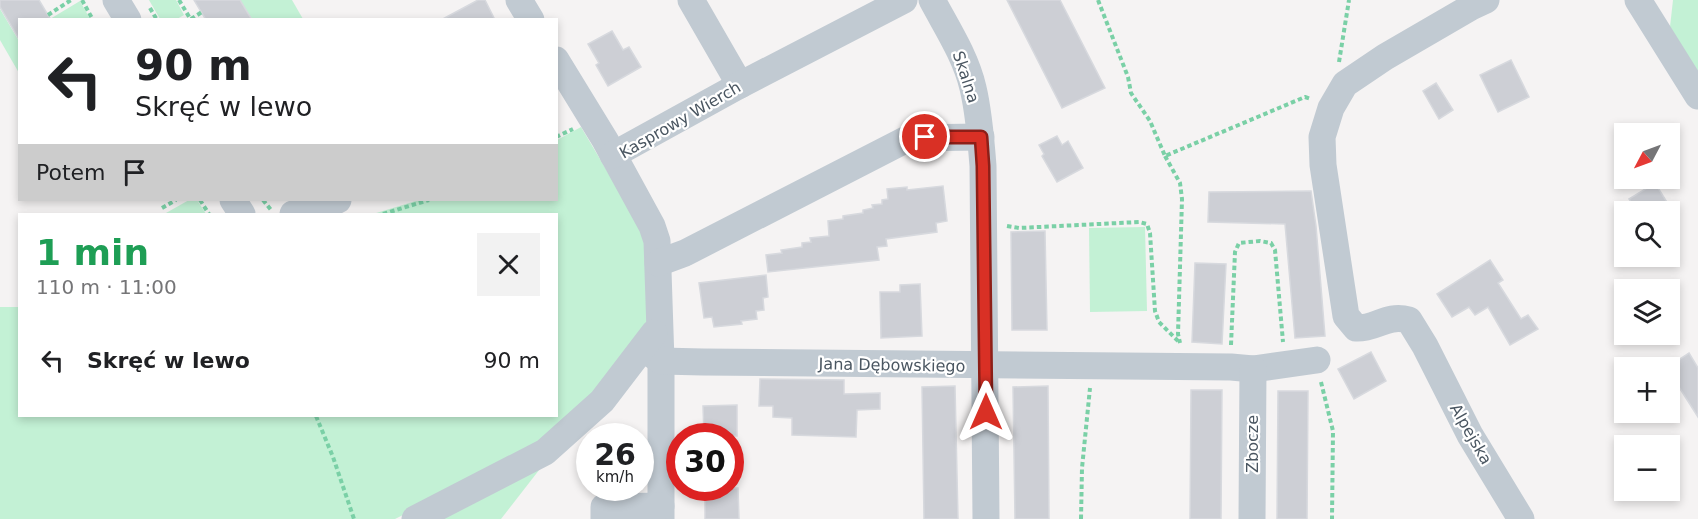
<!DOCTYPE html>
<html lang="pl">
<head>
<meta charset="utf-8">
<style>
	body { margin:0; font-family:"DejaVu Sans",sans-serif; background:#f2f2f2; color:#202124; height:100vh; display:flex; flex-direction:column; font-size:22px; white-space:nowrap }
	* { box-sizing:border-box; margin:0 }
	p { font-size:20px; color:#757577 }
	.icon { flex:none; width:33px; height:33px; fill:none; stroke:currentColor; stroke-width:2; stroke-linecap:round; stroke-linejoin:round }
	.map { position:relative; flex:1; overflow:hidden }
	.side { position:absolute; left:18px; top:213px; width:540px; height:204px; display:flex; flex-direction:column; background:#fff; border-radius:0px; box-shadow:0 3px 9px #0003 }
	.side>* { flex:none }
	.banner { position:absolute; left:18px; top:18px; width:540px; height:183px; border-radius:0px; box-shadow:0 3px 9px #0003; background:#fff; color:#202124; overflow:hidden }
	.needle { width:39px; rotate:229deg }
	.tools { position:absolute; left:1614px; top:123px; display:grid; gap:12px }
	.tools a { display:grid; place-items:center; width:66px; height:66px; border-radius:0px; background:#fff; box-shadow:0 3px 9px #0003; font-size:30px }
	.speed { position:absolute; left:576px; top:423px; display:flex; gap:12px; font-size:30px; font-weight:700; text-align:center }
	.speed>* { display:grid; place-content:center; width:78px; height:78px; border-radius:50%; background:#fff; box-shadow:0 3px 9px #0003; line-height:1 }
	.speed small { font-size:15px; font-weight:400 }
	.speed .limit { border:9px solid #d22; background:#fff; color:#111 }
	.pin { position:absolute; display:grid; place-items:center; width:51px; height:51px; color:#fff; margin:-26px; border:3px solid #fff; border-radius:50%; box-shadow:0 2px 6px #0007 }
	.me { position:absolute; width:66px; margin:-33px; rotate:0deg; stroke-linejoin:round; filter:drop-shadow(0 0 4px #0008) }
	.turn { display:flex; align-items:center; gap:21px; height:126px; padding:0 18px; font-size:27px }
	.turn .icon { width:78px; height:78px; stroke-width:2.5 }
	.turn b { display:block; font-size:42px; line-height:51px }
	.then { display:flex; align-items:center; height:57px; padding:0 18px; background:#0003; gap:12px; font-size:22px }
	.round { display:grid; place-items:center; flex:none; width:63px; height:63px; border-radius:0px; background:#f2f2f2 }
	.head { display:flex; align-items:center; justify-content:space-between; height:102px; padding:0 18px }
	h1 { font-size:36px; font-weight:800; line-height:45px; color:#1e9e55 }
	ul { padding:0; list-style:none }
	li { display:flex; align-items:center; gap:18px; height:90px; padding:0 18px }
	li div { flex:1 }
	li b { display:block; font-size:22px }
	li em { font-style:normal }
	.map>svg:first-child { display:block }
</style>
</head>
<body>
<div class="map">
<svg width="1698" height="519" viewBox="0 0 1698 519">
	<rect width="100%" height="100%" fill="#f5f3f3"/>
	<g fill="#c3f1d5">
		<polygon points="149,0 176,0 184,15 177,19 160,19"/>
		<polygon points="240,0 292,0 303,19 252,19"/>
		<polygon points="1673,0 1698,0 1698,72 1670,27"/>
		<polygon points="80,1 90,19 51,20 50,19"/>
		<polygon points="0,9 19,41 19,73 0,40"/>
		<polygon points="581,127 645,235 650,320 570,423 503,465 395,519 0,519 0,307 19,307 20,416 556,416 556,214 373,214 419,200 556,200 557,140"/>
		<polygon points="189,200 197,200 206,214 167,214 166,213"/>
		<polygon points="1145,227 1147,311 1090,312 1089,228"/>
		<polygon points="543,465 501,519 434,519"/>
	</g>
	<g fill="#cdcfd5" stroke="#d7d9de" stroke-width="1.5">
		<polygon points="0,0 39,0 51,20 20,20 20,41 0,7"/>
		<polygon points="194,0 240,0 252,20 206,20"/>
		<polygon points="478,0 485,0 495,20 441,20"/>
		<polygon points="1007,0 1060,0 1105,88 1062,108"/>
		<polygon points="612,31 623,50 629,47 641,67 608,86 596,65 599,63 588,44"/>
		<polygon points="1511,60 1529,97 1498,112 1480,75"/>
		<polygon points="1436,83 1453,110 1439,119 1423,91"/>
		<polygon points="1057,136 1062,145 1068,141 1083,168 1057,182 1042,156 1044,154 1039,145"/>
		<polygon points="1655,183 1673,212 1638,212 1629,199"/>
		<polygon points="943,186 947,221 936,223 937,232 886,239 887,246 877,247 879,260 768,272 766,255 782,253 781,250 802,247 802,243 811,242 810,238 829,236 828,221 843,219 843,216 863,213 863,210 873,208 872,205 882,204 882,200 888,199 887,189 907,187 907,190"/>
		<polygon points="1311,191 1316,226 1325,336 1295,338 1285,224 1208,222 1209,192"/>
		<polygon points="1045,231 1047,330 1012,330 1011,232"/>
		<polygon points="1490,260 1503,280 1498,283 1521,319 1528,315 1538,329 1510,345 1488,307 1475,315 1469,307 1452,317 1437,294"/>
		<polygon points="1195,263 1226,264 1222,344 1192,342"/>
		<polygon points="766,275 768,297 763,298 764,310 756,311 757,319 741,321 742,324 714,327 712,317 704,318 699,283"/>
		<polygon points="920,284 922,336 881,338 880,292 900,292 900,285"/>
		<polygon points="1371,352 1386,381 1354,399 1338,369"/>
		<polygon points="1689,353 1698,368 1698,417 1670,373 1670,368 1666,368"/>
		<polygon points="760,379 844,380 844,394 880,393 880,409 857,410 856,437 792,435 792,418 773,417 773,406 759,406"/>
		<polygon points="955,386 958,519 924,519 922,387"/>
		<polygon points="1048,386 1049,519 1015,519 1013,387"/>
		<polygon points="1191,390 1222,390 1221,519 1190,519"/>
		<polygon points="1278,391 1308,391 1307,519 1277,519"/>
		<polygon points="737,405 737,436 704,436 703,406"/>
		<polygon points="705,488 738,488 739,519 705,519"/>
	</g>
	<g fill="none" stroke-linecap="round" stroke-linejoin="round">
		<g stroke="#7ad0a6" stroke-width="4" stroke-dasharray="4.5 3" stroke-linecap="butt">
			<polyline points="82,0 93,20"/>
			<polyline points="179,0 191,20"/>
			<polyline points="1098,0 1128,77 1131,93 1150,121 1165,156 1305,97 1311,99"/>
			<polyline points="150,8 157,20"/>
			<polyline points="48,15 71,0"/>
			<polyline points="191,19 202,12"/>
			<polyline points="1339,62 1349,0"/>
			<polyline points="556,137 573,129"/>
			<polyline points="1165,156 1180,183 1182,199 1178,334 1180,343"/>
			<polyline points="200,200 209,214"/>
			<polyline points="263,200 271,210"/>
			<polyline points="162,208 176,200"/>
			<polyline points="383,214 429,200"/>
			<polyline points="1007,226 1019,228 1139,222 1147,224 1150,233 1155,311 1159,322 1179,342"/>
			<polyline points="1231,345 1235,252 1239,243 1260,241 1271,243 1275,250 1283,342"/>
			<polyline points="1321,382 1333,431 1332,519"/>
			<polyline points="316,416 333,457 354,519"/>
			<polyline points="1081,519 1082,468 1090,388"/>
		</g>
		<g stroke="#c1cad2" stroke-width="27">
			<polyline points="116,0 128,20"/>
			<polyline points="519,0 531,20"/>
			<polyline points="691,0 740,85"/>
			<path d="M932,0C947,28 966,57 973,88C979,113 981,140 983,166L986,519"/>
			<path d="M1486,0L1471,7L1385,57L1345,84L1331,108L1322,137L1323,165L1346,316L1356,328C1376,329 1386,314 1409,320L1425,346L1470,435L1521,519"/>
			<polyline points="1638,0 1698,96"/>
			<polyline points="556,60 605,140 652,226 657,241 661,361 661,519"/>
			<polyline points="613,155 740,85 904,0"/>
			<polyline points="233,200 242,214"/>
			<polyline points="293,214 338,200"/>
			<polyline points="658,263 685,253 909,138 981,137"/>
			<polyline points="643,348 661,361 703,362 1231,367 1253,369 1317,360"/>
			<polyline points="415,519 545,452 602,401 654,333"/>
			<polyline points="604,519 604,507 661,506"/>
			<polyline points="1252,519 1253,369"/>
		</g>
	</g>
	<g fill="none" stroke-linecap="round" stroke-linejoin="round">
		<defs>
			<polyline id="route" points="925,137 981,137 983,166 986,412"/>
		</defs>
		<use href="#route" stroke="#8d1f18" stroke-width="15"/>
		<use href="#route" stroke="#d93025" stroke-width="10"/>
	</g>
	<g text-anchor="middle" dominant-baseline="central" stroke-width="4.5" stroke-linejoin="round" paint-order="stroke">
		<g font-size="16" fill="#4a5661" stroke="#fff">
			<text transform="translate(966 77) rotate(72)">Skalna</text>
			<text transform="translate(680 120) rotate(-30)">Kasprowy Wierch</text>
			<text transform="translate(892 365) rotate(1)">Jana Dębowskiego</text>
			<text transform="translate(1471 434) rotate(60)">Alpejska</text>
			<text transform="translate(1252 444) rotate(-90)">Zbocze</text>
		</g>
	</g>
</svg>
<div class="tools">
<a><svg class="needle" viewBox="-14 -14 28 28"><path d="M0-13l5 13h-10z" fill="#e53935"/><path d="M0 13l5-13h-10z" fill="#757577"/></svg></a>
<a><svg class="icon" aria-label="search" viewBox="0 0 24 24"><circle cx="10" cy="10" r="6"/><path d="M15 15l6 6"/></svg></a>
<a><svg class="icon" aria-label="layers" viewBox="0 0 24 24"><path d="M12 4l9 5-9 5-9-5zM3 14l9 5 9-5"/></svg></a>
<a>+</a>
<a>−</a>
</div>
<div class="speed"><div>26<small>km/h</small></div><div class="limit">30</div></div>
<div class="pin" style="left:925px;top:137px;background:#d93025"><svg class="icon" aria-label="arrive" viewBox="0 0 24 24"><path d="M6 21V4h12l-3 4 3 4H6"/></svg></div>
<svg class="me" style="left:986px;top:412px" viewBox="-20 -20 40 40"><path d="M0-17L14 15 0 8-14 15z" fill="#d93025" stroke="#fff" stroke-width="4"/></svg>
<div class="banner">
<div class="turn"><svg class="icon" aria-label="left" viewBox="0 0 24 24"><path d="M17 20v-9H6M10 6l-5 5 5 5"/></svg><div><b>90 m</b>Skręć w lewo</div></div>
<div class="then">Potem<svg class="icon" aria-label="arrive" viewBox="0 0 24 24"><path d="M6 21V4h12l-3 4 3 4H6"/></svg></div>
</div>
<section class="side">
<div class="head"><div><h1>1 min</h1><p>110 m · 11:00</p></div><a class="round"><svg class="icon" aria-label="close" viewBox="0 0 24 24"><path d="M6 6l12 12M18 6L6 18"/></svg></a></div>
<ul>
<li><svg class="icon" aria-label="left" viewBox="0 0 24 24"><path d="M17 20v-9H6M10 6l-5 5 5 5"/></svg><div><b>Skręć w lewo</b></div><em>90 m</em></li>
</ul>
</section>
</div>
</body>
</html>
